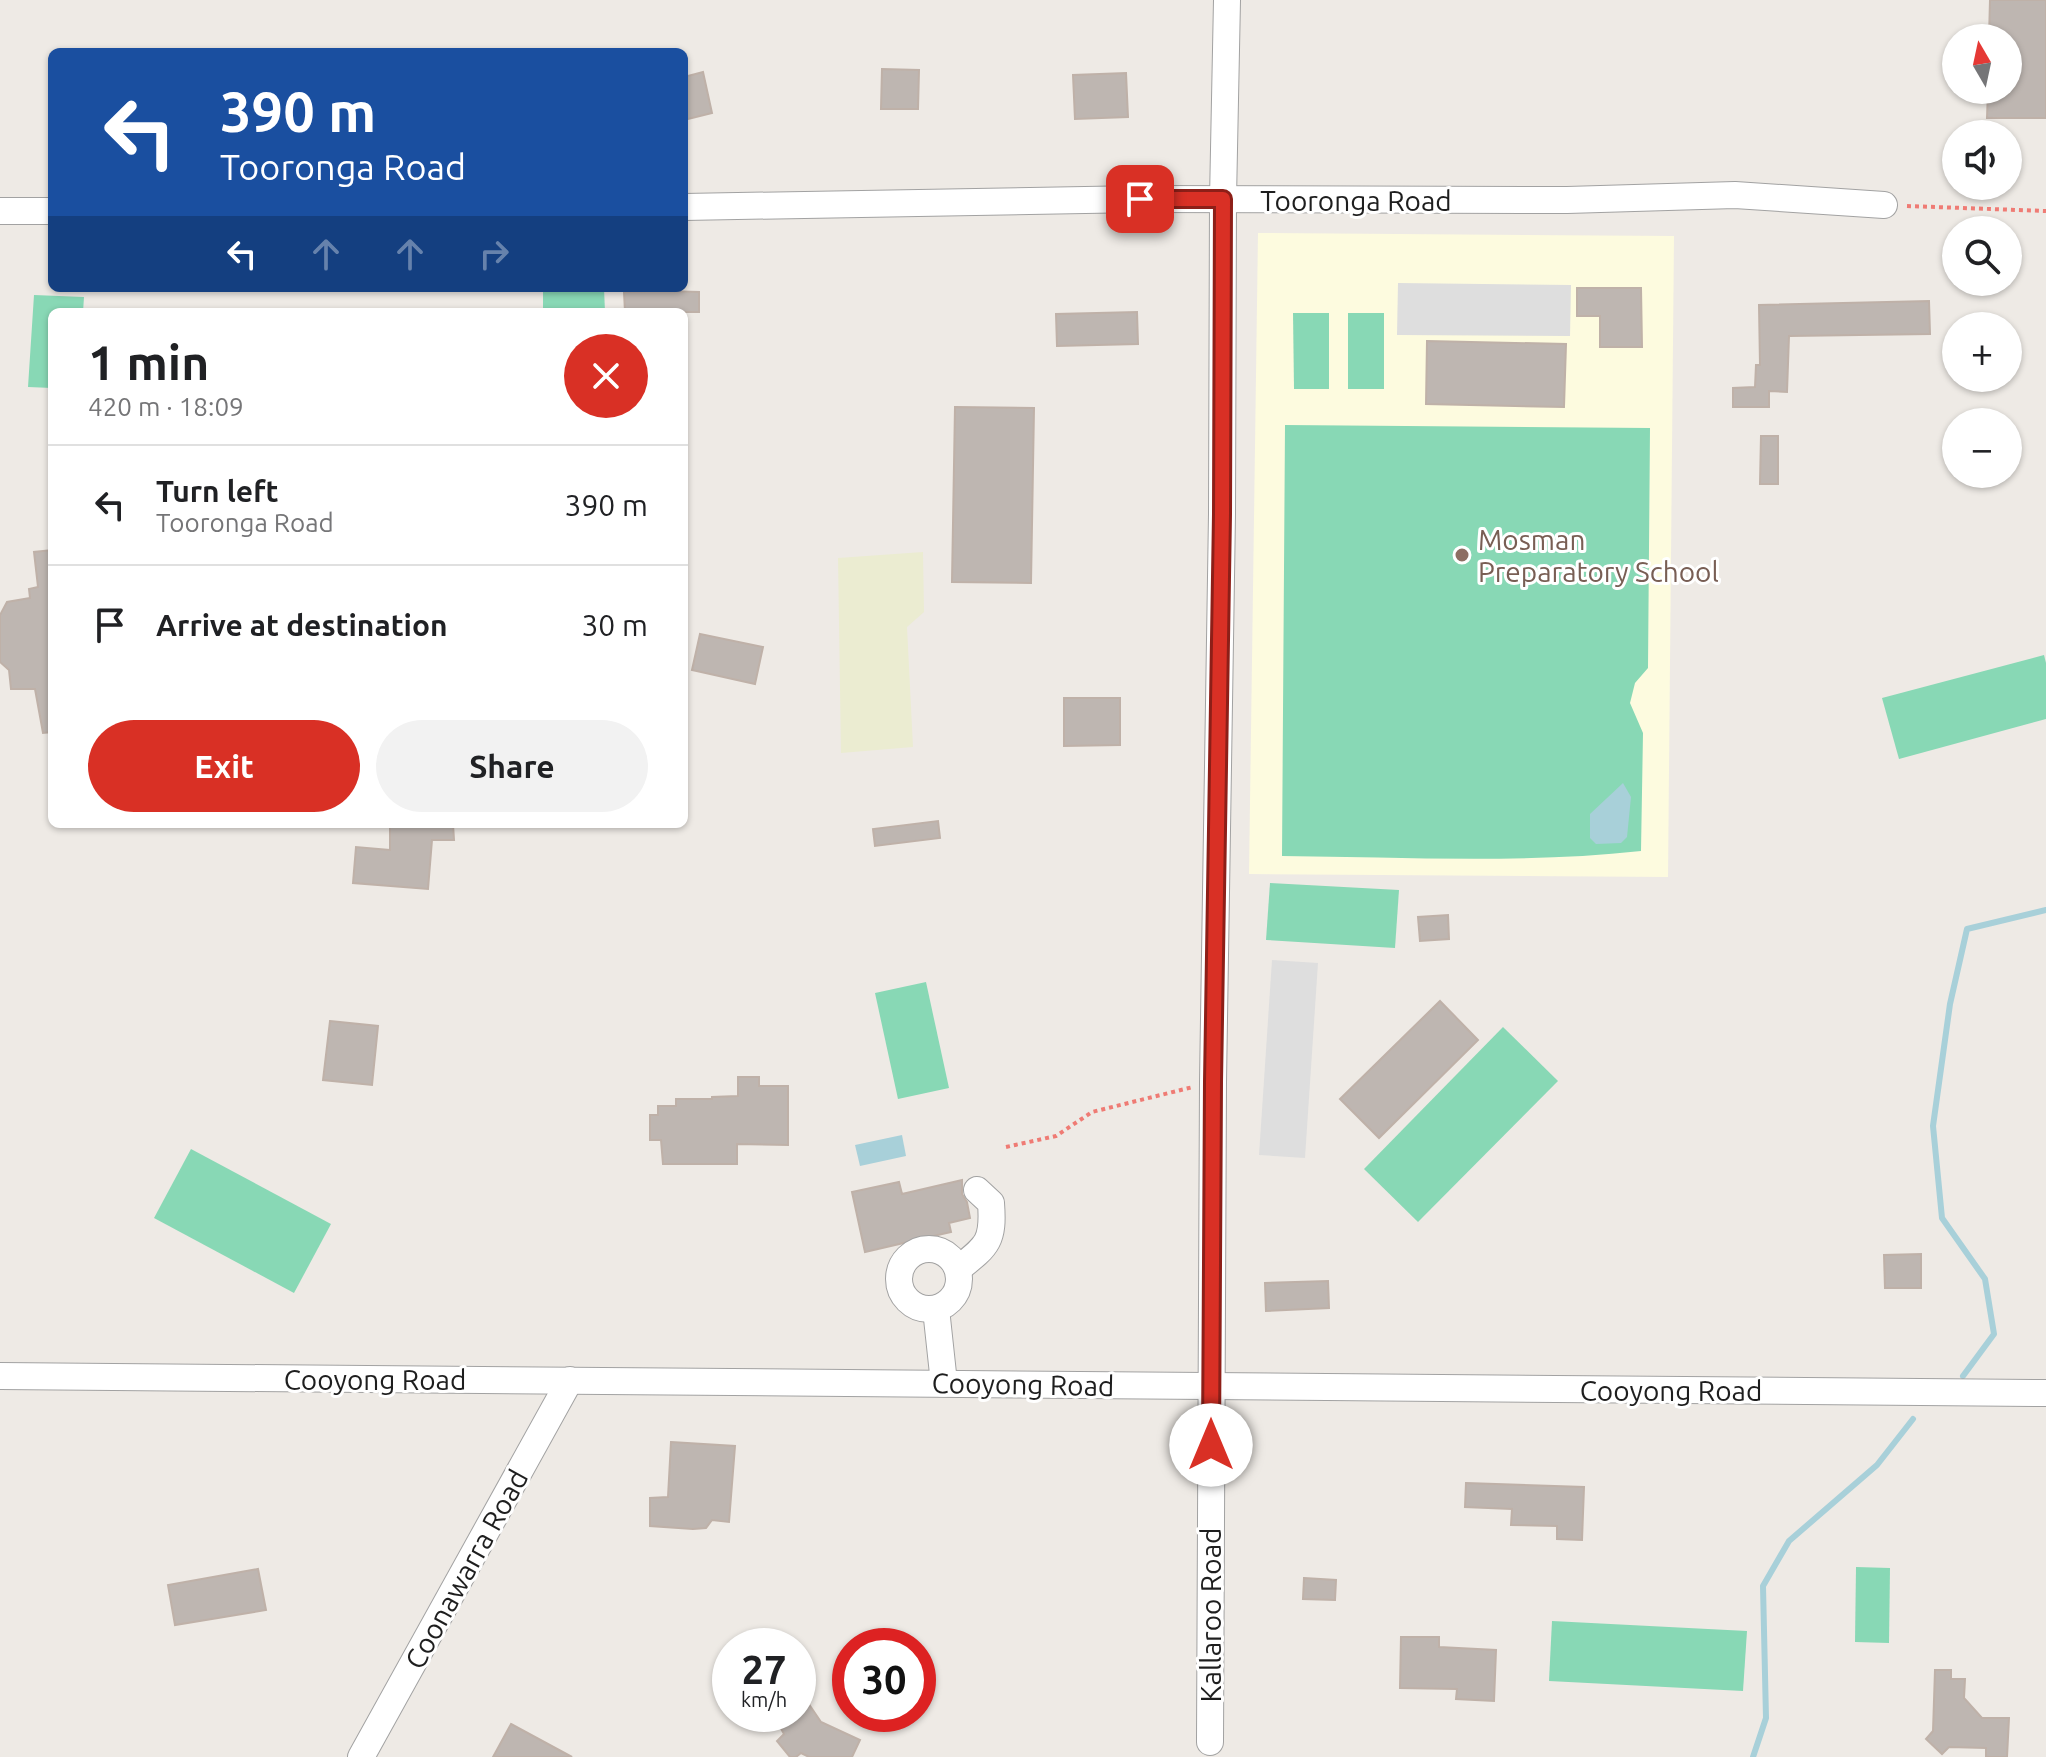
<!DOCTYPE html>
<html lang="en">
<head>
<meta charset="utf-8">
<style>
	body { margin:0; font-family:Ubuntu,sans-serif; background:#f2f2f2; color:#202124; height:100vh; display:flex; flex-direction:column; font-size:30px; white-space:nowrap }
	* { box-sizing:border-box; margin:0 }
	p { font-size:26px; color:#757577 }
	.icon { flex:none; width:44px; height:44px; fill:none; stroke:currentColor; stroke-width:2; stroke-linecap:round; stroke-linejoin:round }
	.map { position:relative; flex:1; overflow:hidden }
	.drawer { position:absolute; left:48px; top:308px; width:640px; height:520px; display:flex; flex-direction:column; background:#fff; border-radius:12px; box-shadow:0 2px 6px #0004 }
	.drawer>* { flex:none }
	.top-card { position:absolute; left:48px; top:48px; width:640px; height:244px; border-radius:12px; box-shadow:0 2px 6px #0004; background:#1a4fa0; color:#fff; overflow:hidden }
	.needle { width:52px; rotate:351deg }
	.tools { position:absolute; left:1942px; top:24px; display:grid; gap:16px }
	.tools a { display:grid; place-items:center; width:80px; height:80px; border-radius:50%; background:#fff; box-shadow:0 2px 6px #0004; font-size:40px }
	.speed { position:absolute; left:712px; top:1628px; display:flex; gap:16px; font-size:40px; font-weight:700; text-align:center }
	.speed>* { display:grid; place-content:center; width:104px; height:104px; border-radius:50%; background:#fff; box-shadow:0 2px 6px #0004; line-height:1 }
	.speed small { font-size:20px; font-weight:400 }
	.speed .limit { border:12px solid #d22; background:#fff; color:#111 }
	.pin { position:absolute; display:grid; place-items:center; width:68px; height:68px; color:#fff; margin:-34px; border-radius:16px; box-shadow:0 4px 12px #0006 }
	.me { position:absolute; width:88px; margin:-44px; rotate:0deg; stroke-linejoin:round; filter:drop-shadow(0 0 6px #0008) }
	.turn { display:flex; align-items:center; gap:28px; height:168px; padding:0 40px; font-size:36px }
	.turn .icon { width:104px; height:104px; stroke-width:2.5 }
	.turn b { display:block; font-size:56px; line-height:68px }
	.lanes { display:flex; align-items:center; height:76px; padding:0 40px; background:#0003; justify-content:center; gap:40px; direction:ltr }
	.lanes .off { opacity:.35 }
	.round { display:grid; place-items:center; flex:none; width:84px; height:84px; border-radius:42px; background:#f2f2f2 }
	.head { display:flex; align-items:center; justify-content:space-between; height:136px; padding:0 40px }
	h1 { font-size:48px; font-weight:700; line-height:60px }
	.cta { display:flex; gap:16px; margin-top:auto; padding:16px 40px }
	.cta a { flex:1; height:92px; border-radius:48px; background:#d93025; color:#fff; font-size:32px; font-weight:700; line-height:92px; text-align:center }
	.cta a+a { background:#f2f2f2; color:#202124 }
	ul { padding:0; list-style:none }
	li { display:flex; align-items:center; gap:24px; height:120px; padding:0 40px; border-top:2px solid #e0e0e0 }
	li div { flex:1 }
	li b { display:block; font-size:30px }
	li em { font-style:normal }
	.map>svg:first-child { display:block }
</style>
</head>
<body>
<div class="map">
<svg width="2046" height="1757" viewBox="0 0 2046 1757">
	<rect width="100%" height="100%" fill="#eeeae5"/>
	<polygon fill="#fdfbdf" points="1258,233 1674,236 1668,877 1249,874"/>
	<polygon fill="#ebecd1" points="923,552 924,612 907,627 913,747 841,753 838,558"/>
	<g fill="#88d8b5">
		<polygon points="543,288 604,288 605,312 543,312"/>
		<polygon points="34,295 84,297 83,312 52,312 52,388 28,387"/>
		<polygon points="1293,313 1329,313 1329,389 1294,389"/>
		<rect x="1348" y="313" width="36" height="76"/>
		<path d="M1285,425L1650,428L1648,668L1635,683L1630,703L1643,733L1641,851C1522,864 1402,857 1282,856Z"/>
		<polygon points="2044,655 2046,663 2046,719 1899,759 1882,698"/>
		<polygon points="1270,883 1399,890 1395,948 1266,940"/>
		<polygon points="926,982 949,1088 898,1099 875,993"/>
		<polygon points="1503,1027 1558,1081 1418,1222 1364,1169"/>
		<polygon points="191,1149 331,1224 294,1293 154,1218"/>
		<polygon points="1856,1567 1890,1568 1889,1643 1855,1642"/>
		<polygon points="1552,1621 1747,1631 1743,1691 1549,1681"/>
	</g>
	<g fill="#dedede">
		<polygon points="1398,283 1571,285 1570,336 1397,335"/>
		<polygon points="1272,960 1318,963 1305,1158 1259,1155"/>
	</g>
	<g fill="#a8d0d9">
		<polygon points="1623,783 1631,797 1627,837 1621,843 1596,844 1590,838 1590,814"/>
		<polygon points="902,1135 906,1156 860,1166 855,1145"/>
	</g>
	<g fill="none" stroke-linecap="round" stroke-linejoin="round">
		<g stroke="#a8d0d9" stroke-width="6">
			<polyline points="1963,1376 1994,1334 1985,1279 1942,1218 1933,1126 1950,1004 1967,929 2046,910"/>
			<polyline points="1753,1757 1766,1718 1763,1586 1789,1541 1877,1465 1913,1419"/>
		</g>
	</g>
	<g fill="#beb6b1" stroke="#bfb1a8" stroke-width="2">
		<polygon points="1990,0 2046,0 2046,118 1987,118 1988,90 2008,90 2008,38 1989,38"/>
		<polygon points="882,69 919,70 918,109 881,109"/>
		<polygon points="703,72 712,113 684,120 684,77"/>
		<polygon points="1126,73 1128,117 1075,119 1073,75"/>
		<polygon points="1577,288 1641,288 1642,347 1600,347 1600,316 1577,316"/>
		<polygon points="662,291 699,292 699,312 625,312 624,292"/>
		<polygon points="1929,301 1930,334 1789,336 1787,392 1769,391 1769,407 1733,407 1733,388 1755,387 1756,365 1760,365 1759,305"/>
		<polygon points="1137,312 1138,344 1057,346 1056,314"/>
		<polygon points="1427,341 1566,344 1564,407 1426,404"/>
		<polygon points="955,407 1034,408 1031,583 952,582"/>
		<polygon points="1761,436 1778,436 1778,484 1760,484"/>
		<polygon points="52,550 52,732 43,733 35,689 11,689 9,670 0,662 0,615 7,602 30,598 29,589 38,587 34,552"/>
		<polygon points="700,634 763,647 755,684 692,670"/>
		<polygon points="1064,698 1120,698 1120,745 1064,746"/>
		<polygon points="938,821 940,838 875,846 873,829"/>
		<polygon points="390,824 453,824 454,840 432,840 428,889 353,883 356,847 390,850"/>
		<polygon points="1448,915 1449,939 1420,941 1418,917"/>
		<polygon points="1440,1001 1478,1040 1379,1138 1340,1099"/>
		<polygon points="330,1021 378,1026 372,1085 323,1080"/>
		<polygon points="738,1077 759,1077 759,1086 788,1086 788,1145 737,1144 737,1164 663,1164 661,1140 650,1140 650,1115 658,1115 658,1106 676,1106 676,1099 712,1099 712,1097 738,1096"/>
		<polygon points="962,1180 962,1194 967,1202 970,1218 949,1223 951,1232 929,1237 933,1254 912,1259 908,1242 865,1252 852,1192 899,1182 902,1194"/>
		<polygon points="1921,1254 1921,1288 1885,1288 1884,1255"/>
		<polygon points="1328,1281 1329,1308 1266,1311 1265,1283"/>
		<polygon points="671,1442 735,1446 729,1522 712,1520 706,1528 693,1529 650,1526 650,1498 668,1497"/>
		<polygon points="1466,1483 1584,1487 1582,1540 1557,1539 1557,1526 1511,1525 1512,1509 1465,1507"/>
		<polygon points="258,1569 266,1610 175,1625 168,1585"/>
		<polygon points="1304,1578 1336,1580 1335,1600 1303,1599"/>
		<polygon points="1401,1637 1439,1637 1439,1647 1496,1650 1494,1701 1456,1699 1457,1689 1400,1688"/>
		<polygon points="1935,1670 1951,1670 1951,1679 1965,1679 1964,1698 1982,1718 2009,1718 2007,1757 1986,1757 1986,1748 1949,1747 1942,1754 1926,1739 1933,1731"/>
		<polygon points="798,1688 821,1722 860,1740 852,1757 809,1757 801,1753 796,1757 790,1757 777,1741 784,1734 773,1714 798,1714"/>
		<polygon points="511,1724 572,1757 493,1757"/>
	</g>
	<g fill="none" stroke-linecap="round" stroke-linejoin="round">
		<defs>
			<g id="minor">
				<polyline points="684,207 1140,199 1567,200 1735,195 1884,205"/>
				<polyline points="0,211 52,211"/>
				<circle cx="929" cy="1279" r="30"/>
				<path d="M958,1269C987,1246 994,1242 991,1203L977,1190"/>
				<polyline points="936,1309 944,1383"/>
				<polyline points="0,1376 2046,1393"/>
				<polyline points="1210,1742 1213,1082 1222,514 1223,199 1227,0"/>
				<polyline points="361,1757 570,1380"/>
			</g>
		</defs>
		<use href="#minor" stroke="#a2a2a2" stroke-width="28"/>
		<g stroke="#ef7b74" stroke-width="4" stroke-dasharray="4 4" stroke-linecap="butt">
			<polyline points="1907,206 2046,211"/>
			<polyline points="1006,1147 1056,1136 1092,1112 1193,1087"/>
		</g>
		<use href="#minor" stroke="#fff" stroke-width="26"/>
	</g>
	<g fill="none" stroke-linecap="round" stroke-linejoin="round">
		<defs>
			<polyline id="route" points="1140,199 1223,199 1222,514 1213,1082 1211,1445"/>
		</defs>
		<use href="#route" stroke="#8d1f18" stroke-width="20"/>
		<use href="#route" stroke="#d93025" stroke-width="14"/>
	</g>
	<circle fill="#8d6e63" stroke="#fff" stroke-width="3" cx="1462" cy="555" r="8"/>
	<g text-anchor="middle" dominant-baseline="central" stroke-width="6" stroke-linejoin="round" paint-order="stroke">
		<g font-size="28" fill="#1e1e1e" stroke="#fff">
			<text x="1356" y="200">Tooronga Road</text>
			<text x="375" y="1379">Cooyong Road</text>
			<text transform="translate(1023 1384) rotate(1)">Cooyong Road</text>
			<text x="1671" y="1390">Cooyong Road</text>
			<text transform="translate(466 1569) rotate(-61)">Coonawarra Road</text>
			<text transform="translate(1210 1615) rotate(-90)">Kallaroo Road</text>
		</g>
		<g font-size="28" fill="#785e54" stroke="#fff" text-anchor="start">
			<text x="1478" y="539">Mosman<tspan x="1478" dy="32">Preparatory School</tspan></text>
		</g>
	</g>
</svg>
<div class="tools">
<a><svg class="needle" viewBox="-14 -14 28 28"><path d="M0-13l5 13h-10z" fill="#e53935"/><path d="M0 13l5-13h-10z" fill="#757577"/></svg></a>
<a><svg class="icon" aria-label="sound" viewBox="0 0 24 24"><path d="M4 9h4l5-4v14l-5-4H4zM17 9q2 3 0 6"/></svg></a>
<a><svg class="icon" aria-label="search" viewBox="0 0 24 24"><circle cx="10" cy="10" r="6"/><path d="M15 15l6 6"/></svg></a>
<a>+</a>
<a>−</a>
</div>
<div class="speed"><div>27<small>km/h</small></div><div class="limit">30</div></div>
<div class="pin" style="left:1140px;top:199px;background:#d93025"><svg class="icon" aria-label="arrive" viewBox="0 0 24 24"><path d="M6 21V4h12l-3 4 3 4H6"/></svg></div>
<svg class="me" style="left:1211px;top:1445px" viewBox="-20 -20 40 40"><circle r="19" fill="#fff"/><path d="M0-13L10 11 0 6-10 11z" fill="#d93025"/></svg>
<div class="top-card">
<div class="turn"><svg class="icon" aria-label="left" viewBox="0 0 24 24"><path d="M17 20v-9H6M10 6l-5 5 5 5"/></svg><div><b>390 m</b>Tooronga Road</div></div>
<div class="lanes"><svg class="icon" aria-label="left" viewBox="0 0 24 24"><path d="M17 20v-9H6M10 6l-5 5 5 5"/></svg><svg class="icon off" aria-label="ahead" viewBox="0 0 24 24"><path d="M12 20V5M6 11l6-6 6 6"/></svg><svg class="icon off" aria-label="ahead" viewBox="0 0 24 24"><path d="M12 20V5M6 11l6-6 6 6"/></svg><svg class="icon off" aria-label="right" viewBox="0 0 24 24"><path d="M7 20v-9h11M14 6l5 5-5 5"/></svg></div>
</div>
<section class="drawer">
<div class="head"><div><h1>1 min</h1><p>420 m · 18:09</p></div><a class="round" style="background:#d93025;color:#fff"><svg class="icon" aria-label="close" viewBox="0 0 24 24"><path d="M6 6l12 12M18 6L6 18"/></svg></a></div>
<ul>
<li><svg class="icon" aria-label="left" viewBox="0 0 24 24"><path d="M17 20v-9H6M10 6l-5 5 5 5"/></svg><div><b>Turn left</b><p>Tooronga Road</p></div><em>390 m</em></li>
<li><svg class="icon" aria-label="arrive" viewBox="0 0 24 24"><path d="M6 21V4h12l-3 4 3 4H6"/></svg><div><b>Arrive at destination</b></div><em>30 m</em></li>
</ul>
<div class="cta"><a>Exit</a><a>Share</a></div>
</section>
</div>
</body>
</html>
